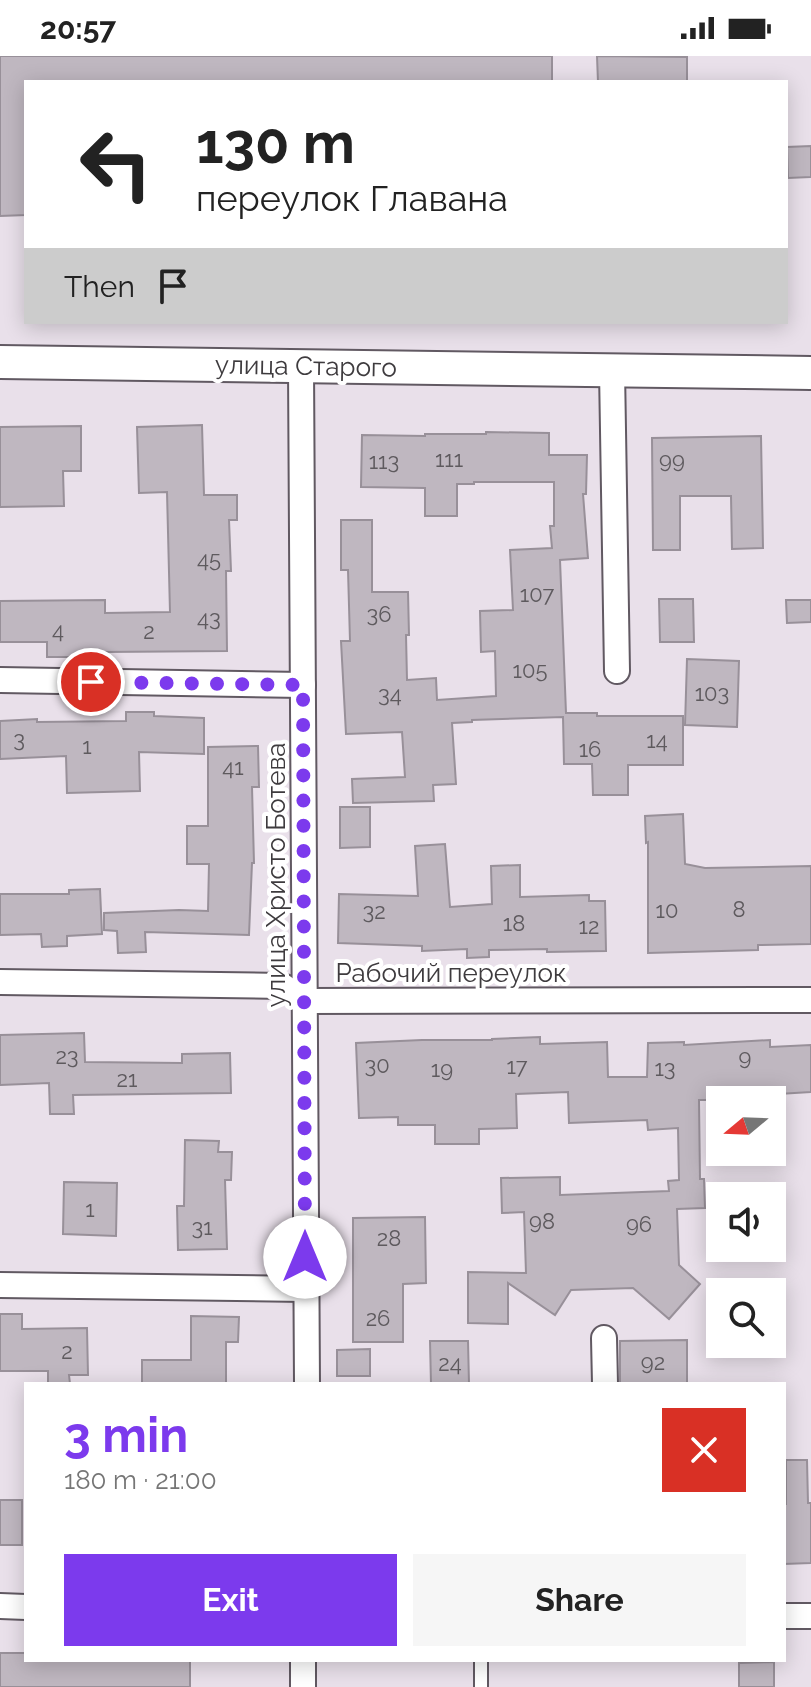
<!DOCTYPE html>
<html lang="en">
<head>
<meta charset="utf-8">
<style>
	body { margin:0; font-family:Raleway,sans-serif; background:#f6f6f6; color:#222; height:100vh; display:flex; flex-direction:column; font-size:30px; white-space:nowrap }
	* { box-sizing:border-box; margin:0 }
	p { font-size:26px; color:#767676 }
	.icon { flex:none; width:44px; height:44px; fill:none; stroke:currentColor; stroke-width:2; stroke-linecap:round; stroke-linejoin:round }
	.map { position:relative; flex:1; overflow:hidden }
	.details { position:absolute; left:24px; top:1326px; width:762px; height:280px; display:flex; flex-direction:column; background:#fff; border-radius:0px; box-shadow:0 4px 20px #0003 }
	.details>* { flex:none }
	.hud { position:absolute; left:24px; top:24px; width:764px; height:244px; border-radius:0px; box-shadow:0 4px 20px #0003; background:#fff; color:#222; overflow:hidden }
	.needle { width:52px; rotate:251deg }
	.fabs { position:absolute; left:706px; top:1030px; display:grid; gap:16px }
	.fabs a { display:grid; place-items:center; width:80px; height:80px; border-radius:0px; background:#fff; box-shadow:0 4px 20px #0003; font-size:40px }
	.pin { position:absolute; display:grid; place-items:center; width:68px; height:68px; color:#fff; margin:-34px; border:4px solid #fff; border-radius:50%; box-shadow:0 2px 8px #0007 }
	.me { position:absolute; width:88px; margin:-44px; rotate:0deg; stroke-linejoin:round; filter:drop-shadow(0 0 6px #0008) }
	.turn { display:flex; align-items:center; gap:28px; height:168px; padding:0 40px; font-size:36px }
	.turn .icon { width:104px; height:104px; stroke-width:2.5 }
	.turn b { display:block; font-size:56px; line-height:68px }
	.then { display:flex; align-items:center; height:76px; padding:0 40px; background:#0003; gap:16px; font-size:30px }
	.round { display:grid; place-items:center; flex:none; width:84px; height:84px; border-radius:0px; background:#f6f6f6 }
	.overview { display:flex; align-items:center; justify-content:space-between; height:136px; padding:0 40px }
	h1 { font-size:48px; font-weight:700; line-height:60px; color:#7c3aed }
	.cta { display:flex; gap:16px; margin-top:auto; padding:16px 40px }
	.cta a { flex:1; height:92px; border-radius:0px; background:#7c3aed; color:#fff; font-size:32px; font-weight:700; line-height:92px; text-align:center }
	.cta a+a { background:#f6f6f6; color:#222 }
	.status { display:flex; justify-content:space-between; align-items:center; height:56px; padding:0 40px; background:#fff; direction:ltr }
	.status svg { height:22px; fill:currentColor }
	.map>svg:first-child { display:block }
</style>
</head>
<body>
<div class="status"><b>20:57</b><svg viewBox="0 0 49 12"><path d="M0 12V9h3v3zM5 12V6h3v6zM10 12V3h3v9zM15 12V0h3v12zM26 1h20v11H26zM47 4h2v5h-2z"/></svg></div>
<div class="map">
<svg width="811" height="1631" viewBox="0 0 811 1631">
	<rect width="100%" height="100%" fill="#e9e0ea"/>
	<g fill="#bfb7c0" stroke="#989099" stroke-width="2">
		<polygon points="0,0 552,0 552,26 26,26 26,159 0,160"/>
		<polygon points="597,0 687,1 687,26 598,26"/>
		<polygon points="811,90 811,121 788,122 787,91"/>
		<polygon points="202,369 204,439 237,439 237,464 229,464 231,515 226,515 227,595 105,596 105,601 47,601 47,586 0,586 0,545 105,544 105,557 170,556 167,436 139,437 137,371"/>
		<polygon points="81,370 81,415 63,415 64,450 0,451 0,371"/>
		<polygon points="486,376 549,377 549,399 587,399 586,438 583,438 588,502 560,504 566,657 597,657 597,660 683,660 683,709 628,709 628,739 593,739 592,708 564,708 563,661 472,664 472,666 452,667 456,728 433,729 434,745 353,747 352,723 405,721 402,676 346,678 341,585 350,585 348,514 341,514 341,464 372,464 372,536 408,536 409,579 406,579 407,624 436,622 437,644 496,640 495,595 481,596 480,555 513,554 510,494 552,492 550,470 554,470 554,426 474,426 474,428 457,428 457,460 425,460 425,432 361,431 362,379 425,380 425,378 486,378"/>
		<polygon points="761,380 763,492 732,493 731,440 680,440 680,494 653,494 652,382"/>
		<polygon points="659,543 693,543 694,586 660,586"/>
		<polygon points="786,544 811,544 811,566 787,567"/>
		<polygon points="687,603 739,605 737,671 685,669"/>
		<polygon points="126,656 154,656 154,660 204,662 204,698 139,696 140,735 67,737 66,700 0,703 0,665 37,663 37,666 126,665"/>
		<polygon points="258,690 259,731 252,731 254,807 252,807 249,879 145,876 146,896 118,897 117,875 104,874 104,857 179,854 208,855 209,808 187,808 187,770 208,770 208,691"/>
		<polygon points="340,751 370,751 370,791 340,792"/>
		<polygon points="683,758 685,808 705,812 811,810 811,888 758,889 758,894 648,897 648,786 646,787 645,760"/>
		<polygon points="445,788 450,851 492,848 491,810 520,809 520,841 589,839 589,845 605,845 606,895 547,896 547,893 489,894 489,901 467,902 467,893 422,895 422,890 338,887 339,838 418,840 415,790"/>
		<polygon points="100,833 102,878 67,880 67,890 42,891 41,878 0,879 0,838 69,838 69,834"/>
		<polygon points="84,977 85,1006 182,1007 182,998 230,997 231,1037 73,1039 74,1058 50,1058 49,1027 0,1029 0,979"/>
		<polygon points="540,981 540,988 607,986 608,1021 647,1021 648,987 684,986 684,989 770,984 770,991 811,989 811,1036 746,1040 746,1044 699,1044 700,1123 704,1123 705,1152 677,1153 679,1209 700,1228 669,1263 633,1232 571,1234 555,1259 508,1227 508,1268 468,1267 468,1216 526,1217 524,1156 502,1157 501,1122 560,1121 560,1139 669,1135 668,1125 679,1124 678,1072 648,1074 647,1064 569,1067 568,1036 516,1038 517,1072 479,1073 479,1088 435,1088 435,1069 398,1069 398,1061 359,1062 356,987 422,984 492,984 492,983"/>
		<polygon points="185,1084 219,1085 218,1096 232,1096 231,1124 225,1124 227,1193 178,1194 177,1150 184,1150"/>
		<polygon points="64,1126 117,1127 116,1180 63,1178"/>
		<polygon points="425,1161 426,1227 403,1228 403,1286 353,1286 353,1162"/>
		<polygon points="0,1258 22,1258 22,1273 87,1272 88,1319 69,1319 70,1328 48,1328 48,1315 0,1315"/>
		<polygon points="191,1260 239,1261 238,1286 226,1286 226,1328 142,1328 142,1304 191,1304"/>
		<polygon points="687,1284 687,1328 620,1328 620,1285"/>
		<polygon points="430,1285 468,1285 469,1328 431,1328"/>
		<polygon points="370,1293 370,1320 337,1320 337,1294"/>
		<polygon points="786,1404 807,1404 808,1447 811,1447 811,1507 784,1508 785,1448 786,1448"/>
		<rect x="0" y="1444" width="22" height="45"/>
		<polygon points="0,1597 26,1597 26,1604 190,1604 190,1631 0,1631"/>
		<polygon points="774,1606 774,1631 739,1631 739,1607"/>
	</g>
	<g fill="none" stroke-linecap="round" stroke-linejoin="round">
		<defs>
			<polyline id="service" points="481,1631 481,1604"/>
			<g id="minor">
				<polyline points="301,310 307,1328"/>
				<polyline points="612,314 617,615"/>
				<polyline points="0,624 303,629"/>
				<polyline points="0,926 283,930 304,945 811,944"/>
				<polyline points="0,1229 305,1233"/>
				<polyline points="604,1282 605,1328"/>
				<polyline points="0,1550 26,1551"/>
				<polyline points="784,1560 811,1560"/>
				<polyline points="303,1631 303,1604"/>
			</g>
			<polyline id="tertiary" points="0,306 811,317"/>
		</defs>
		<use href="#service" stroke="#615962" stroke-width="16"/>
		<use href="#minor" stroke="#615962" stroke-width="28"/>
		<use href="#tertiary" stroke="#615962" stroke-width="36"/>
		<use href="#service" stroke="#fff" stroke-width="12"/>
		<use href="#minor" stroke="#fff" stroke-width="24"/>
		<use href="#tertiary" stroke="#fff" stroke-width="32"/>
	</g>
	<g fill="none" stroke-linecap="round" stroke-linejoin="round">
		<polyline stroke="#7c3aed" stroke-width="14" stroke-dasharray="0 25.2" points="91,626 303,629 305,1201"/>
	</g>
	<g text-anchor="middle" dominant-baseline="central" stroke-width="8" stroke-linejoin="round" paint-order="stroke">
		<g font-size="22" fill="#5e5a5e">
			<text x="449" y="403">111</text>
			<text x="672" y="404">99</text>
			<text x="384" y="405">113</text>
			<text x="209" y="503">45</text>
			<text x="537" y="538">107</text>
			<text x="379" y="558">36</text>
			<text x="209" y="562">43</text>
			<text x="58" y="574">4</text>
			<text x="149" y="575">2</text>
			<text x="530" y="614">105</text>
			<text x="712" y="637">103</text>
			<text x="390" y="638">34</text>
			<text x="19" y="683">3</text>
			<text x="657" y="684">14</text>
			<text x="87" y="690">1</text>
			<text x="590" y="693">16</text>
			<text x="233" y="711">41</text>
			<text x="739" y="853">8</text>
			<text x="667" y="854">10</text>
			<text x="374" y="855">32</text>
			<text x="514" y="867">18</text>
			<text x="589" y="870">12</text>
			<text x="67" y="1000">23</text>
			<text x="745" y="1001">9</text>
			<text x="377" y="1009">30</text>
			<text x="517" y="1010">17</text>
			<text x="665" y="1012">13</text>
			<text x="442" y="1013">19</text>
			<text x="127" y="1023">21</text>
			<text x="90" y="1153">1</text>
			<text x="542" y="1165">98</text>
			<text x="639" y="1168">96</text>
			<text x="202" y="1171">31</text>
			<text x="389" y="1182">28</text>
			<text x="378" y="1262">26</text>
			<text x="67" y="1295">2</text>
			<text x="653" y="1306">92</text>
			<text x="450" y="1307">24</text>
		</g>
		<g font-size="26" fill="#3e3b3e" stroke="#fff">
			<text transform="translate(306 310) rotate(1)">улица Старого</text>
			<text transform="translate(276 819) rotate(-90)">улица Христо Ботева</text>
			<text x="451" y="917">Рабочий переулок</text>
		</g>
	</g>
</svg>
<div class="fabs">
<a><svg class="needle" viewBox="-14 -14 28 28"><path d="M0-13l5 13h-10z" fill="#e53935"/><path d="M0 13l5-13h-10z" fill="#767676"/></svg></a>
<a><svg class="icon" aria-label="sound" viewBox="0 0 24 24"><path d="M4 9h4l5-4v14l-5-4H4zM17 9q2 3 0 6"/></svg></a>
<a><svg class="icon" aria-label="search" viewBox="0 0 24 24"><circle cx="10" cy="10" r="6"/><path d="M15 15l6 6"/></svg></a>
</div>
<div class="pin" style="left:91px;top:626px;background:#d93025"><svg class="icon" aria-label="arrive" viewBox="0 0 24 24"><path d="M6 21V4h12l-3 4 3 4H6"/></svg></div>
<svg class="me" style="left:305px;top:1201px" viewBox="-20 -20 40 40"><circle r="19" fill="#fff"/><path d="M0-13L10 11 0 6-10 11z" fill="#7c3aed"/></svg>
<div class="hud">
<div class="turn"><svg class="icon" aria-label="left" viewBox="0 0 24 24"><path d="M17 20v-9H6M10 6l-5 5 5 5"/></svg><div><b>130 m</b>переулок Главана</div></div>
<div class="then">Then<svg class="icon" aria-label="arrive" viewBox="0 0 24 24"><path d="M6 21V4h12l-3 4 3 4H6"/></svg></div>
</div>
<section class="details">
<div class="overview"><div><h1>3 min</h1><p>180 m · 21:00</p></div><a class="round" style="background:#d93025;color:#fff"><svg class="icon" aria-label="close" viewBox="0 0 24 24"><path d="M6 6l12 12M18 6L6 18"/></svg></a></div>
<div class="cta"><a>Exit</a><a>Share</a></div>
</section>
</div>
</body>
</html>
